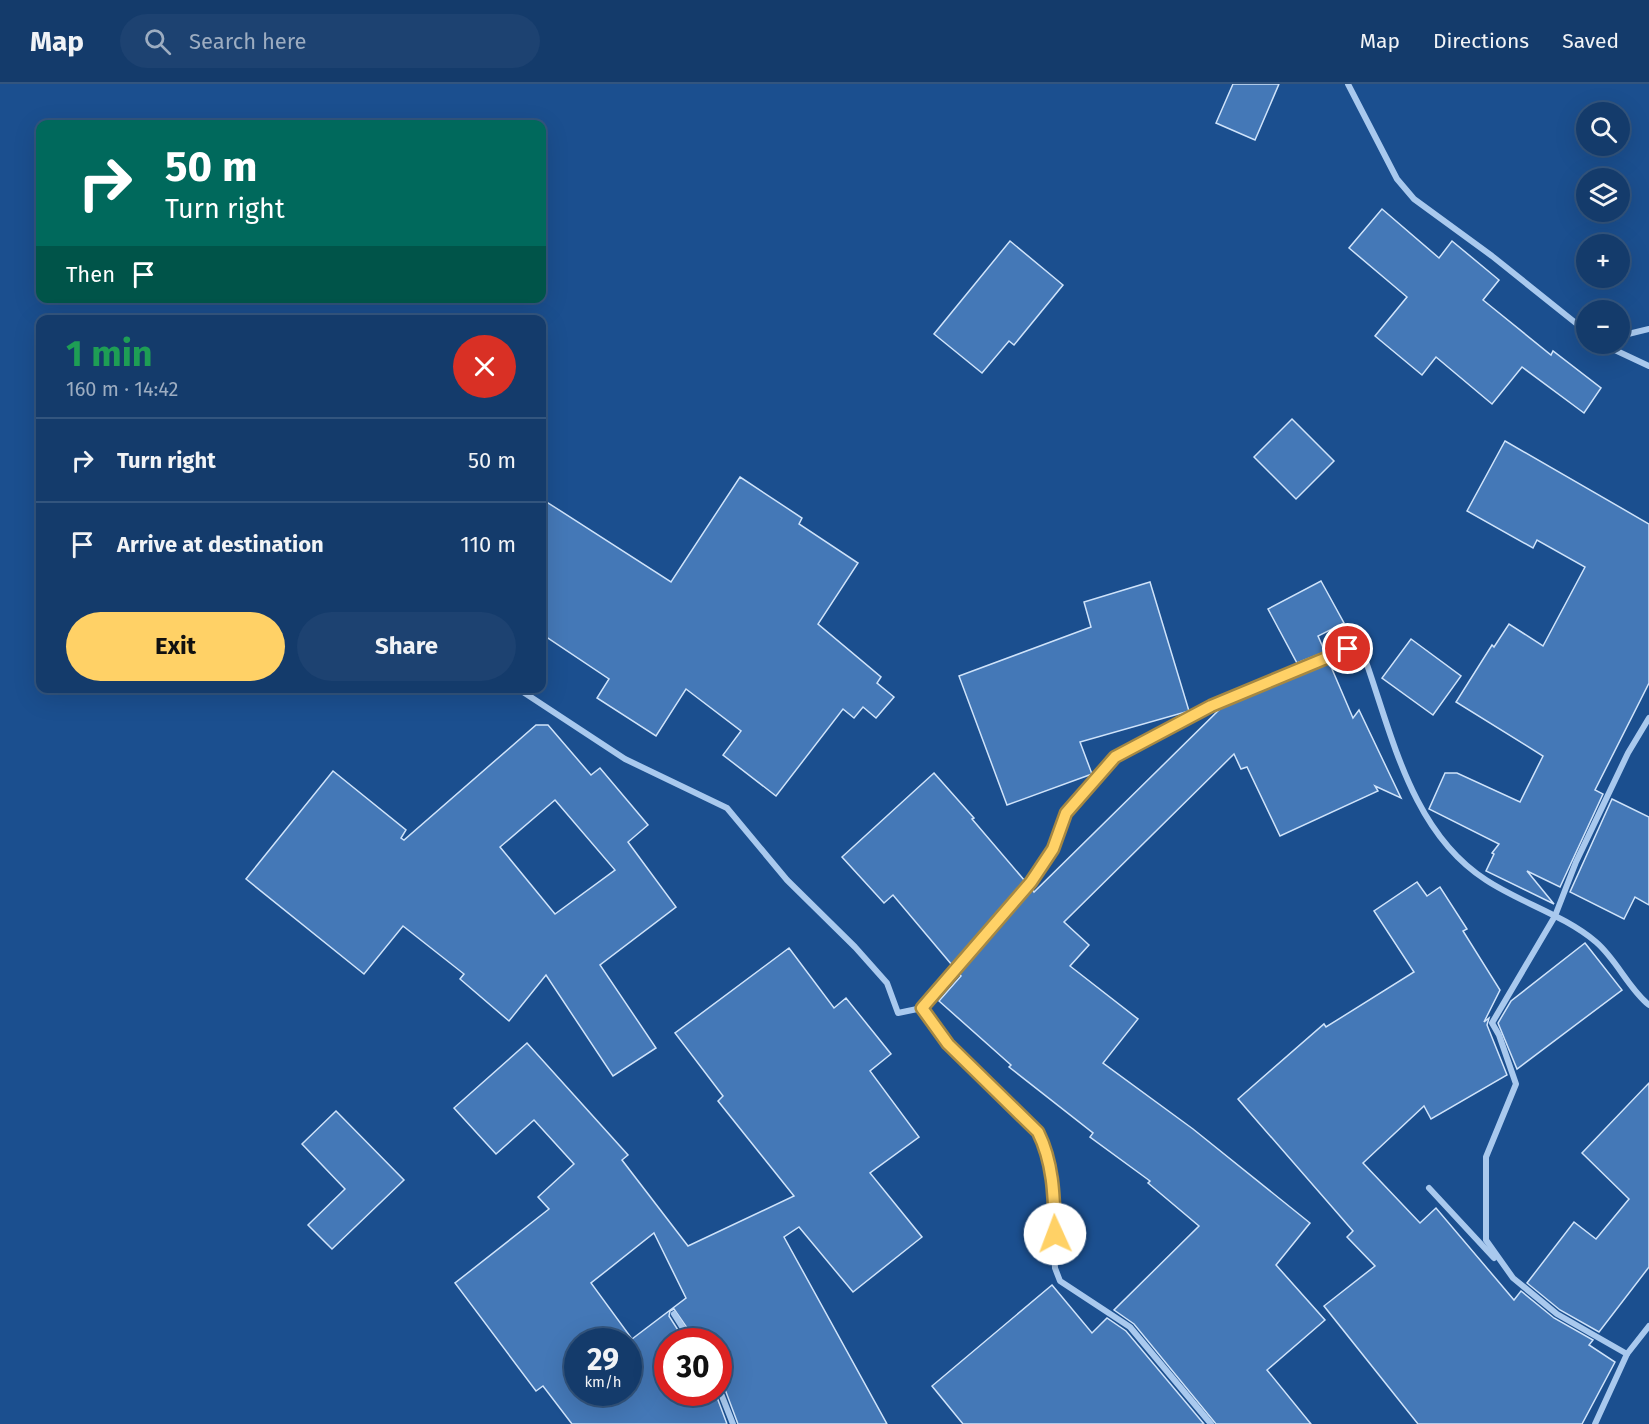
<!DOCTYPE html>
<html lang="en">
<head>
<meta charset="utf-8">
<style>
	body { margin:0; font-family:"Fira Sans",sans-serif; background:#1d4271; color:#f1f3f6; height:100vh; display:flex; flex-direction:column; font-size:22px; white-space:nowrap }
	* { box-sizing:border-box; margin:0 }
	p { font-size:20px; color:#9dadc1 }
	.icon { flex:none; width:33px; height:33px; fill:none; stroke:currentColor; stroke-width:2; stroke-linecap:round; stroke-linejoin:round }
	.map { position:relative; flex:1; overflow:hidden }
	.side { position:absolute; left:36px; top:231px; width:510px; height:378px; display:flex; flex-direction:column; background:#143b6b; border-radius:12px; box-shadow:0 6px 24px #0002,0 0 0 2px #33557e }
	.side>* { flex:none }
	.hud { position:absolute; left:36px; top:36px; width:510px; height:183px; border-radius:12px; box-shadow:0 6px 24px #0002,0 0 0 2px #33557e; background:#00695c; color:#fff; overflow:hidden }
	.buttons { position:absolute; left:1576px; top:18px; display:grid; gap:12px }
	.buttons a { display:grid; place-items:center; width:54px; height:54px; border-radius:50%; background:#143b6b; box-shadow:0 6px 24px #0002,0 0 0 2px #33557e; font-size:30px }
	.speed { position:absolute; left:564px; top:1244px; display:flex; gap:12px; font-size:30px; font-weight:700; text-align:center }
	.speed>* { display:grid; place-content:center; width:78px; height:78px; border-radius:50%; background:#143b6b; box-shadow:0 6px 24px #0002,0 0 0 2px #33557e; line-height:1 }
	.speed small { font-size:15px; font-weight:400 }
	.speed .limit { border:9px solid #d22; background:#fff; color:#111 }
	.pin { position:absolute; display:grid; place-items:center; width:51px; height:51px; color:#fff; margin:-26px; border:3px solid #fff; border-radius:50%; box-shadow:0 2px 6px #0007 }
	.me { position:absolute; width:66px; margin:-33px; rotate:358deg; stroke-linejoin:round; filter:drop-shadow(0 0 4px #0008) }
	.turn { display:flex; align-items:center; gap:21px; height:126px; padding:0 30px; font-size:27px }
	.turn .icon { width:78px; height:78px; stroke-width:2.5 }
	.turn b { display:block; font-size:42px; line-height:51px }
	.then { display:flex; align-items:center; height:57px; padding:0 30px; background:#0003; gap:12px; font-size:22px }
	.round { display:grid; place-items:center; flex:none; width:63px; height:63px; border-radius:32px; background:#1d4271 }
	.head { display:flex; align-items:center; justify-content:space-between; height:102px; padding:0 30px }
	h1 { font-size:36px; font-weight:700; line-height:45px; color:#1e9e55 }
	.action { display:flex; gap:12px; margin-top:auto; padding:12px 30px }
	.action a { flex:1; height:69px; border-radius:36px; background:#ffd166; color:#111; font-size:24px; font-weight:700; line-height:69px; text-align:center }
	.action a+a { background:#1d4271; color:#f1f3f6 }
	ul { padding:0; list-style:none }
	li { display:flex; align-items:center; gap:18px; height:84px; padding:0 30px; border-top:2px solid #33557e }
	li div { flex:1 }
	li b { display:block; font-size:22px }
	li em { font-style:normal }
	header { display:flex; align-items:center; gap:36px; box-sizing:border-box; height:84px; padding:0 30px; background:#143b6b; border-bottom:2px solid #33557e }
	header strong { font-size:28px }
	nav { display:flex; gap:33px; margin-inline-start:auto; font-size:21px }
	.search { width:420px; height:54px; background:#1d4271; display:flex; align-items:center; gap:15px; box-sizing:border-box; padding:0 21px; border-radius:33px; color:#9dadc1; font-size:22px }
	.map>svg:first-child { display:block }
</style>
</head>
<body>
<header>
<strong>Map</strong>
<div class="search"><svg class="icon" aria-label="search" viewBox="0 0 24 24"><circle cx="10" cy="10" r="6"/><path d="M15 15l6 6"/></svg>Search here</div>
<nav><a>Map</a><a>Directions</a><a>Saved</a></nav>
</header>
<div class="map">
<svg width="1649" height="1340" viewBox="0 0 1649 1340">
	<rect width="100%" height="100%" fill="#1b4f8f"/>
	<g fill="#4478b7" stroke="#cfe3fa" stroke-width="1.5" fill-rule="evenodd">
		<polygon points="1233,0 1279,0 1255,56 1216,39"/>
		<polygon points="1382,125 1439,174 1452,157 1499,196 1483,216 1551,271 1553,267 1601,304 1584,329 1522,283 1492,320 1436,273 1422,291 1375,252 1407,213 1349,164"/>
		<polygon points="1010,157 1063,201 1014,261 1009,257 982,289 934,250"/>
		<polygon points="1292,335 1334,377 1296,415 1254,373"/>
		<polygon points="1505,357 1649,440 1649,599 1595,706 1603,710 1560,803 1527,787 1554,820 1486,787 1494,770 1492,769 1499,760 1429,725 1445,689 1457,689 1520,718 1543,672 1456,618 1492,561 1494,563 1509,540 1543,562 1585,483 1537,456 1533,464 1467,427"/>
		<polygon points="740,393 802,434 799,440 858,479 818,540 881,593 877,599 894,613 876,634 863,623 854,634 843,625 776,712 723,671 741,647 686,605 656,652 597,614 609,595 542,550 542,415 671,498"/>
		<polygon points="1321,497 1344,539 1318,552 1325,568 1297,579 1268,525"/>
		<polygon points="1150,498 1189,627 1080,658 1092,690 1007,721 959,592 1091,543 1084,518"/>
		<polygon points="1411,555 1461,592 1433,631 1382,594"/>
		<polygon points="1329,578 1353,634 1359,626 1401,714 1375,702 1378,707 1280,752 1247,683 1241,685 1234,670 1064,838 1089,861 1070,882 1138,935 1103,979 1193,1045 1310,1139 1276,1181 1325,1236 1267,1286 1311,1340 1216,1340 1134,1240 1114,1226 1199,1142 1148,1099 1150,1097 1090,1053 1093,1049 1009,983 1011,981 939,917 961,892 959,889 1032,805 1034,808 1221,624"/>
		<path d="M536,641H548L591,691L600,684L648,741L628,758L676,823L600,881L656,964L613,992L546,891L509,937L460,895L464,890L403,842L364,890L246,795L333,687L406,746L401,754L404,756ZM555,716L615,786L555,830L500,763Z"/>
		<polygon points="934,689 974,734 972,735 1025,797 952,881 893,811 884,819 842,773"/>
		<polygon points="1612,715 1649,733 1649,821 1635,813 1624,835 1570,808"/>
		<polygon points="1417,798 1427,812 1440,803 1467,845 1463,847 1500,906 1484,938 1489,934 1487,941 1507,991 1431,1035 1424,1022 1363,1079 1420,1139 1436,1124 1514,1216 1521,1207 1554,1234 1593,1256 1589,1261 1615,1278 1582,1340 1418,1340 1324,1222 1375,1182 1347,1153 1353,1147 1238,1015 1324,940 1326,943 1414,888 1374,827"/>
		<polygon points="1585,859 1622,906 1517,985 1498,939 1511,917"/>
		<path d="M789,864L834,924L846,914L891,970L870,987L919,1053L870,1089L922,1153L853,1208L799,1143L784,1153L887,1340H738L723,1300L718,1297V1257H696L674,1225L670,1227L669,1232L685,1257H668V1308H715L727,1340H572L543,1302L536,1307L455,1199L549,1125L538,1113L574,1080L534,1036L496,1070L454,1024L527,959L628,1071L622,1076L688,1162L794,1112L718,1017L723,1012L675,949ZM654,1149L686,1214L632,1255L591,1199ZM578,1257H628V1308H578Z"/>
		<polygon points="1649,999 1649,1183 1599,1248 1560,1226 1527,1199 1574,1138 1596,1155 1629,1115 1582,1069"/>
		<polygon points="336,1027 404,1096 332,1165 308,1141 345,1105 302,1060"/>
		<polygon points="1052,1201 1092,1249 1107,1234 1126,1247 1204,1340 963,1340 932,1302"/>
	</g>
	<g fill="none" stroke-linecap="round" stroke-linejoin="round">
		<g stroke="#a9c9ee" stroke-width="6">
			<polyline points="1348,0 1397,95 1414,115 1492,172 1587,248"/>
			<polyline points="1620,252 1649,245"/>
			<polyline points="1602,260 1649,282"/>
			<polyline points="517,604 625,675 727,724 787,796 855,863 887,899 898,929 922,924"/>
			<polyline points="1429,1104 1494,1174"/>
			<polyline points="674,1230 691,1257"/>
			<polyline points="1627,1270 1557,1230 1513,1194 1486,1156 1486,1073 1516,1000 1499,951 1492,939 1555,832 1576,778 1628,669 1649,634"/>
			<polyline points="718,1302 733,1340"/>
			<path d="M1211,1340L1130,1243L1060,1197L1055,1184C1052,1143 1059,1100 1044,1060C1037,1040 1014,1024 999,1009C971,983 942,958 922,924L1031,798L1053,765L1066,729L1115,673L1211,622L1305,581L1348,565L1364,572C1392,650 1411,748 1486,796C1521,819 1564,831 1596,858C1617,876 1628,904 1649,921"/>
			<polyline points="1595,1340 1627,1270 1649,1242"/>
		</g>
	</g>
	<g fill="none" stroke-linecap="round" stroke-linejoin="round">
		<defs>
			<path id="route" d="M1055,1150C1054,1115 1054,1080 1038,1048L948,960L922,924L1031,798L1053,765L1066,729L1115,673L1211,622L1348,565"/>
		</defs>
		<use href="#route" stroke="#a68842" stroke-width="15"/>
		<use href="#route" stroke="#ffd166" stroke-width="10"/>
	</g>
</svg>
<div class="buttons">
<a><svg class="icon" aria-label="search" viewBox="0 0 24 24"><circle cx="10" cy="10" r="6"/><path d="M15 15l6 6"/></svg></a>
<a><svg class="icon" aria-label="layers" viewBox="0 0 24 24"><path d="M12 4l9 5-9 5-9-5zM3 14l9 5 9-5"/></svg></a>
<a>+</a>
<a>−</a>
</div>
<div class="speed"><div>29<small>km/h</small></div><div class="limit">30</div></div>
<div class="pin" style="left:1348px;top:565px;background:#d93025"><svg class="icon" aria-label="arrive" viewBox="0 0 24 24"><path d="M6 21V4h12l-3 4 3 4H6"/></svg></div>
<svg class="me" style="left:1055px;top:1150px" viewBox="-20 -20 40 40"><circle r="19" fill="#fff"/><path d="M0-13L10 11 0 6-10 11z" fill="#ffd166"/></svg>
<div class="hud">
<div class="turn"><svg class="icon" aria-label="right" viewBox="0 0 24 24"><path d="M7 20v-9h11M14 6l5 5-5 5"/></svg><div><b>50 m</b>Turn right</div></div>
<div class="then">Then<svg class="icon" aria-label="arrive" viewBox="0 0 24 24"><path d="M6 21V4h12l-3 4 3 4H6"/></svg></div>
</div>
<section class="side">
<div class="head"><div><h1>1 min</h1><p>160 m · 14:42</p></div><a class="round" style="background:#d93025;color:#fff"><svg class="icon" aria-label="close" viewBox="0 0 24 24"><path d="M6 6l12 12M18 6L6 18"/></svg></a></div>
<ul>
<li><svg class="icon" aria-label="right" viewBox="0 0 24 24"><path d="M7 20v-9h11M14 6l5 5-5 5"/></svg><div><b>Turn right</b></div><em>50 m</em></li>
<li><svg class="icon" aria-label="arrive" viewBox="0 0 24 24"><path d="M6 21V4h12l-3 4 3 4H6"/></svg><div><b>Arrive at destination</b></div><em>110 m</em></li>
</ul>
<div class="action"><a>Exit</a><a>Share</a></div>
</section>
</div>
</body>
</html>
